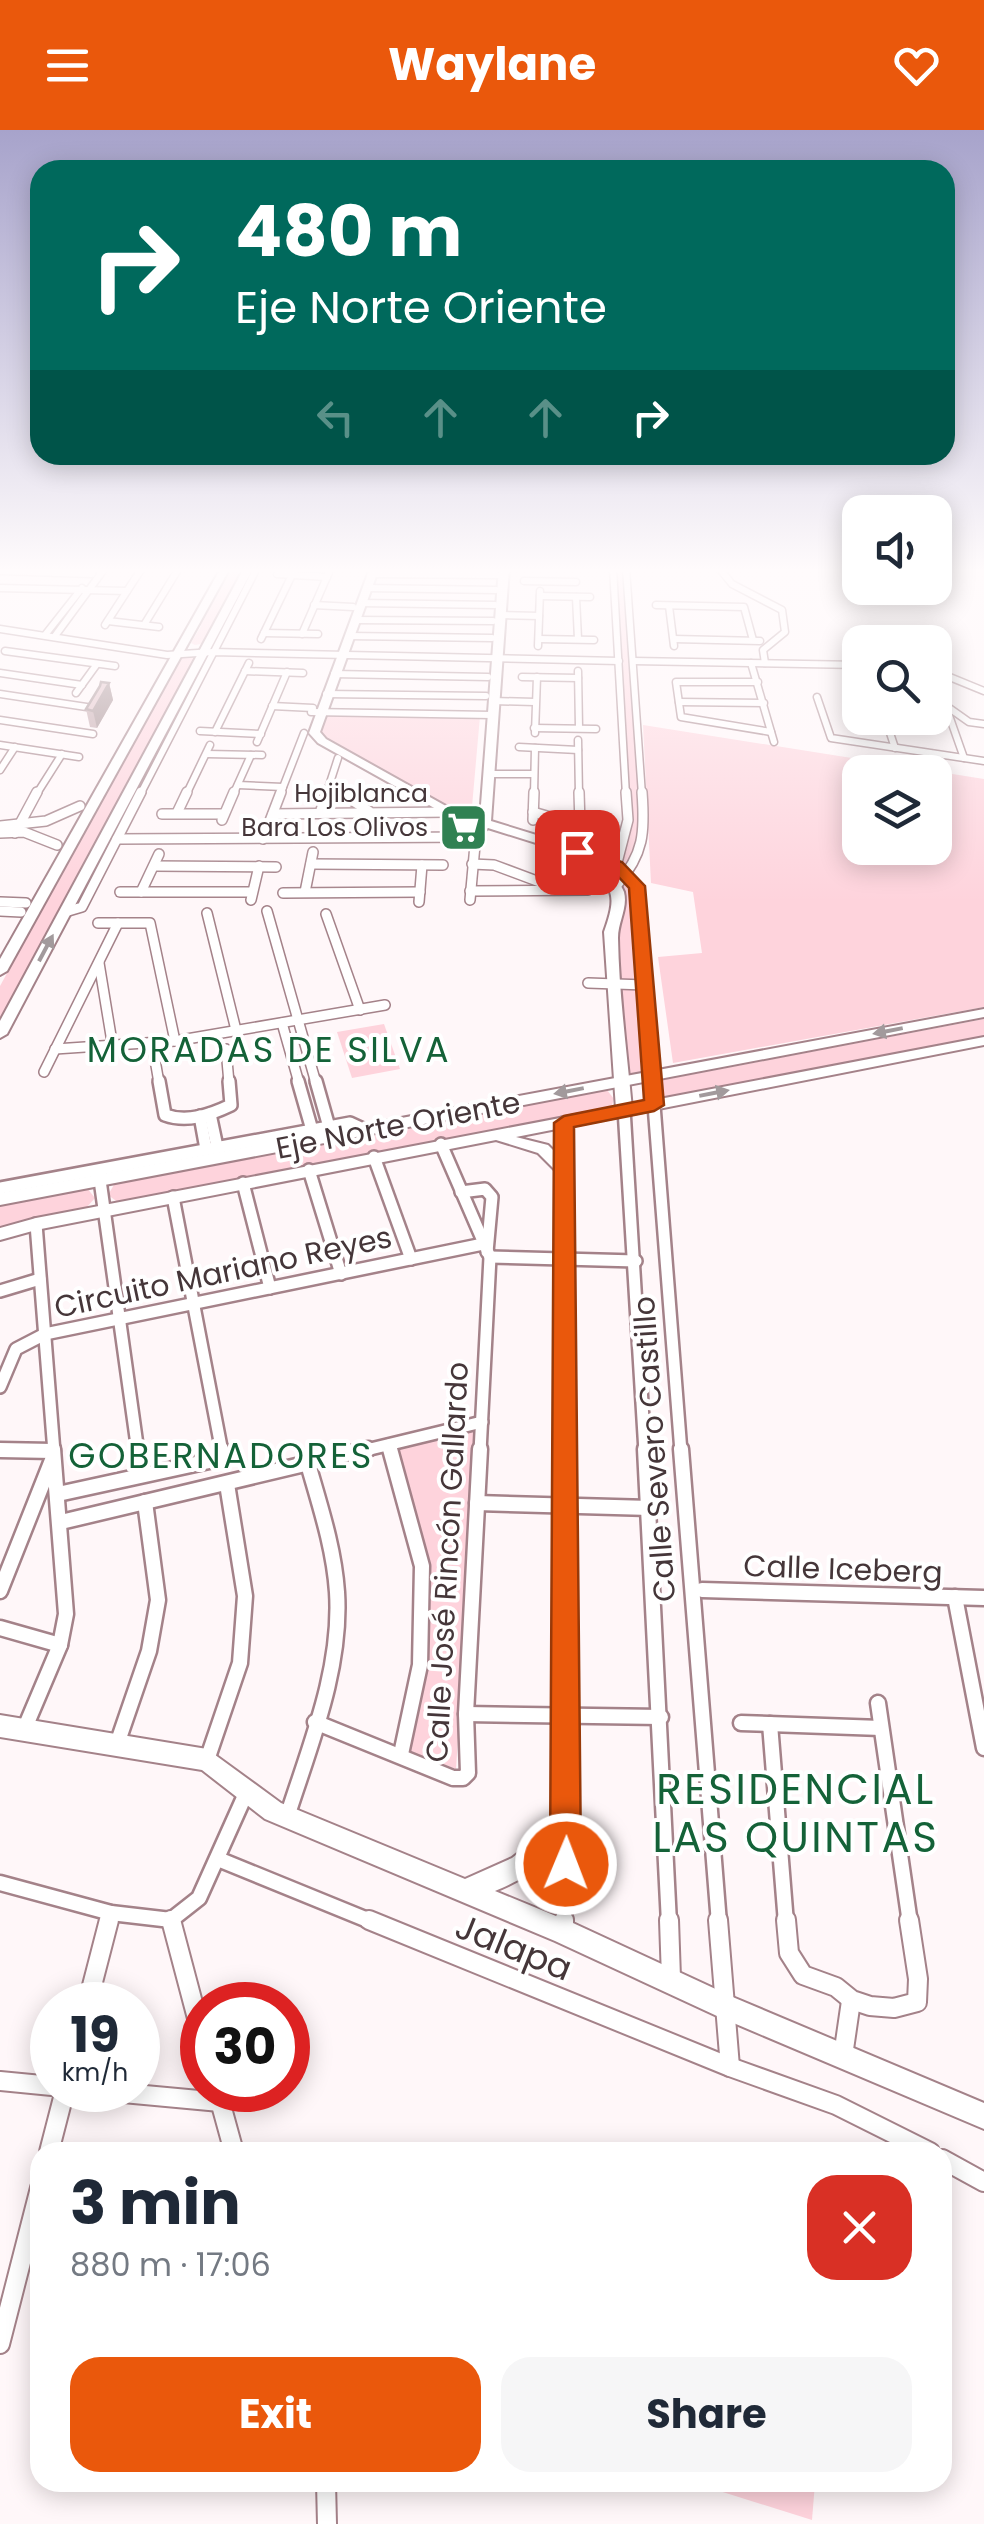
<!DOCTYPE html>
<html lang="en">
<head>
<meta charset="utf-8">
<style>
	body { margin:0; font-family:Poppins,sans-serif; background:#f6f6f7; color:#1f2937; height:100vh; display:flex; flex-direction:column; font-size:38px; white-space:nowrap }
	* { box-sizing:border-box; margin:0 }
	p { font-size:32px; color:#747a83 }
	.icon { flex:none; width:55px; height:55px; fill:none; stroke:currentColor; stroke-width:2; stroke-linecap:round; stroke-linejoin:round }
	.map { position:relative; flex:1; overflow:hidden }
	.drawer { position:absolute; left:30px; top:2012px; width:922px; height:350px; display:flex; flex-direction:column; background:#fff; border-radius:30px; box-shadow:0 5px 25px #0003 }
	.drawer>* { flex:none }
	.hud { position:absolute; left:30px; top:30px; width:925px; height:305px; border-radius:30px; box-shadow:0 5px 25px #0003; background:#00695c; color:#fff; overflow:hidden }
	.controls { position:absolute; left:842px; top:365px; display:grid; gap:20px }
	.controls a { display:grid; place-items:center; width:110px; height:110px; border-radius:20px; background:#fff; box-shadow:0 5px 25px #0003; font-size:50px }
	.speed { position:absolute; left:30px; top:1852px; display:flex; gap:20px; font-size:50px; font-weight:700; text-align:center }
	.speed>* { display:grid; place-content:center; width:130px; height:130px; border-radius:50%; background:#fff; box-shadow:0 5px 25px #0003; line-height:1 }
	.speed small { font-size:25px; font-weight:400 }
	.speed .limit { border:15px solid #d22; background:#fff; color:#111 }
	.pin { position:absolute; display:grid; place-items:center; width:85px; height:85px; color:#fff; margin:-42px; border-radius:20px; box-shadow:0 5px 15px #0006 }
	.me { position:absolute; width:110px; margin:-55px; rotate:1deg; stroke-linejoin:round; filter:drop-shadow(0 0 8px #0008) }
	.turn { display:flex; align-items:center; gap:35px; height:210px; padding:0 40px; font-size:45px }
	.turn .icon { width:130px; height:130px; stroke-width:2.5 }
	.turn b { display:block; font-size:70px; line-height:85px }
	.lanes { display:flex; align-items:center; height:95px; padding:0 40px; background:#0003; justify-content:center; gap:50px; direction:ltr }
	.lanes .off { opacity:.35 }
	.round { display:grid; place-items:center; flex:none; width:105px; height:105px; border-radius:30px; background:#f6f6f7 }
	.headline { display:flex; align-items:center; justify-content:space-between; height:170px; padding:0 40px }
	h1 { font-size:60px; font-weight:700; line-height:75px }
	.button { display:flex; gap:20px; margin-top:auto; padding:20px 40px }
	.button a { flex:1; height:115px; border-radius:30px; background:#ea580c; color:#fff; font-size:40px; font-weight:700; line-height:115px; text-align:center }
	.button a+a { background:#f6f6f7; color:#1f2937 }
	header { display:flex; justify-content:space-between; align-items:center; height:130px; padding:0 40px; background:#ea580c; color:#fff; font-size:45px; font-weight:700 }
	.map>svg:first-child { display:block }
</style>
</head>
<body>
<header><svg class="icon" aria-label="menu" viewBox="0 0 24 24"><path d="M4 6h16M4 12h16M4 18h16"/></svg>Waylane<svg class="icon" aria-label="heart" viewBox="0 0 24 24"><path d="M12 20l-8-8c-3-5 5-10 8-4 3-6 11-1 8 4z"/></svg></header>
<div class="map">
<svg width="984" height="2394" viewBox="0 0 984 2394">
	<rect width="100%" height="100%" fill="#fff7f9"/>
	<g fill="#fed3dc" fill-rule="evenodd">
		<polygon points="230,438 246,438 206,513 195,515 191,513 201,496 199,495"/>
		<polygon points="614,438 623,438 641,689 628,735 641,942 624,944 620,860 630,859 629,851 620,851 616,803 620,756 624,755 621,734 630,687"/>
		<polygon points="190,526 194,528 0,892 0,856 181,528"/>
		<polygon points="324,583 480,586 471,688 322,607 319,600"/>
		<path d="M643,595L984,649V877L673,933L658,827L702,823L693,762L651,753ZM860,642H935V718H860Z"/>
		<polygon points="984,889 984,906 665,968 658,963 662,950"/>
		<polygon points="384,894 400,939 352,948 337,902"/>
		<polygon points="607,960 614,969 611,978 119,1073 108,1065 115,1053"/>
		<polygon points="87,1058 95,1068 86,1078 0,1098 0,1075"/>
		<path d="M478,1298L456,1639L410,1621C421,1561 436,1499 427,1438C422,1398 405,1358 394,1319Z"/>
		<polygon points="694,2353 815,2353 812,2390"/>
	</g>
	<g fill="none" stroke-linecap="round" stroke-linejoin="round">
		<defs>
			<g id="street-far4">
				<polyline points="613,438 626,665"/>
				<polyline points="626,438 642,665"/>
				<polyline points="719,438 732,454 782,480 785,502 763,520 765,533"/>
				<polyline points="0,441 92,444"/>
				<polyline points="277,444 327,447"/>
				<polyline points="373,444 497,445"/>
				<polyline points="524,451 576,452"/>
				<polyline points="0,458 127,461"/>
				<polyline points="367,458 496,460"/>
				<polyline points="540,466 590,467"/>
				<polyline points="576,467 578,509"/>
				<polyline points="361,473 495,475"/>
				<polyline points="314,475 353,477"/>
				<polyline points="656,475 744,477 753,510"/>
				<polyline points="669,476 674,516"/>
				<polyline points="501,485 539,486"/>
				<polyline points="355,490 493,491"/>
				<polyline points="108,491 159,497"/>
				<polyline points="105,495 142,438"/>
				<polyline points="144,495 179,438"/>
				<polyline points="0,499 167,525 213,522 619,531"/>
				<polyline points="264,503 318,504"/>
				<polyline points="302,504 330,440"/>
				<polyline points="45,505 82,458"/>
				<polyline points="55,506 105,438"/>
				<polyline points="349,506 492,508"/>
				<polyline points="261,509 292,445"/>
				<polyline points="539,509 594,510"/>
				<polyline points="674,509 760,511"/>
				<polyline points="538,516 540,461"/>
				<polyline points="5,521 115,536"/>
				<polyline points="633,531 860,535"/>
				<polyline points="751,533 774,612"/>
				<polyline points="245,541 303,543"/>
				<polyline points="578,541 579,598"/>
				<polyline points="935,541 984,561"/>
				<polyline points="0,543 82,555"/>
				<polyline points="334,544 488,547"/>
				<polyline points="522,547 578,548"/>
				<polyline points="758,552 676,552 681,587 771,602"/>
				<polyline points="848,558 860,558"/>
				<polyline points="76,563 97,534"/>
				<polyline points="0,564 93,578"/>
				<polyline points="326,564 486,566"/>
				<polyline points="817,567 831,608 984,631"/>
				<polyline points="935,568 969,592 984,594"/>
				<polyline points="493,571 535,572"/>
				<polyline points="679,572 764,573"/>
				<polyline points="945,574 964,628"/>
				<polyline points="272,576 313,578"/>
				<polyline points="311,582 492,585"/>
				<polyline points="885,588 895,618"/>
				<polyline points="0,590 93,604"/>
				<polyline points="534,598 596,599"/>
				<polyline points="200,601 261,604"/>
				<polyline points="215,602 249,533"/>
				<polyline points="535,603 537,547"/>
				<polyline points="578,610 579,665"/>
				<polyline points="257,612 287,542"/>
				<polyline points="0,615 79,627"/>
				<polyline points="519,617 578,620"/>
				<polyline points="207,624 262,625"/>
				<polyline points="0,640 15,617"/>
				<polyline points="488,644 533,644"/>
				<polyline points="238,655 283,657"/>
				<polyline points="329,657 342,665"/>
				<polyline points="36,665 62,624"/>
				<polyline points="140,665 257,438"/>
				<polyline points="186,665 210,615"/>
				<polyline points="233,665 251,625"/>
				<polyline points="280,665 304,603"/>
				<polyline points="326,665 338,628"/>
				<polyline points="534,665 535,618"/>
			</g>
			<g id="street-far3">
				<polyline points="338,662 369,681"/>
				<polyline points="579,662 580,695"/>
				<polyline points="533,682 595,700"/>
				<polyline points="177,683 187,662"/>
				<polyline points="320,683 327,662"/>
				<polyline points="162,684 223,684"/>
				<polyline points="273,684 449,682"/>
				<polyline points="222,690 234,662"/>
				<polyline points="533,690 534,662"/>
				<polyline points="0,696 46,691 80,676"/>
				<polyline points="0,703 24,702 57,715"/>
				<polyline points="15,703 37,662"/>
				<polyline points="117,709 475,707"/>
				<polyline points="263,709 281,662"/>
				<polyline points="311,734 443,735"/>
				<polyline points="472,734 494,735 553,757"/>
				<polyline points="154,736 276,737"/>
				<polyline points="613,748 628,690 626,662"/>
				<path d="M617,755C644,724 645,702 642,662"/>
				<polyline points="470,761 588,760"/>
				<polyline points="120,762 251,762"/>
				<polyline points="141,762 159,724"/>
				<polyline points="305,762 313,722"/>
				<polyline points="283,763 420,762"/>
				<polyline points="251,770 259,736"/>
				<polyline points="470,770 476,704"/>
				<polyline points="0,772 26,773"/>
				<polyline points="419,772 422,735"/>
				<polyline points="0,781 21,782"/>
				<polyline points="267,781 316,953"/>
				<polyline points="65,782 82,777 141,662"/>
				<polyline points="207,783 236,900"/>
				<polyline points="326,784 360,880"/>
				<polyline points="98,793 150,793 175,911"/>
				<polyline points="99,833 113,918"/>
				<polyline points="588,853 645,855"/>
				<polyline points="282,893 299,953"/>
				<polyline points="55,919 175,911 385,875"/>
				<polyline points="226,919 229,953"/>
				<polyline points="154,924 159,953"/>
				<polyline points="44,942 118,793"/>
			</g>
			<g id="street-far2">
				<path d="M159,951L165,985C187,993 210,985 231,975L229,951"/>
				<polyline points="298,951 312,1000"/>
				<polyline points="316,951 329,997"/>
				<polyline points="654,975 681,1322"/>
				<polyline points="624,979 645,1322"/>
				<polyline points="210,984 217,1017"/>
				<polyline points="200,986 206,1019"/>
				<polyline points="564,993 564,1322"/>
				<polyline points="441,1014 490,1127 480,1322"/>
				<polyline points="374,1027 411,1129"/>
				<polyline points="309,1040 341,1144"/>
				<polyline points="99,1043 138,1322"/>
				<polyline points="243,1053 270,1158"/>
				<polyline points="0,1058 350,993 363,999"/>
				<polyline points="461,1062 485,1059 492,1067 487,1122"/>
				<polyline points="173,1067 222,1322"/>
				<polyline points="36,1094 54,1322"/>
				<polyline points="490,1127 636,1131"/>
				<polyline points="0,1161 40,1149"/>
				<polyline points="0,1257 16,1219 45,1204 483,1114"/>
				<polyline points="389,1315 391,1322"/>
				<polyline points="0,1320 53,1321"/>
				<polyline points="358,1322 482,1292"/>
			</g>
			<g id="street-far1">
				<polyline points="137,1319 141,1345"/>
				<polyline points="390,1319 422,1436 420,1535 401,1624"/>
				<polyline points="564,1319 564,1793"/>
				<polyline points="645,1319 669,1793"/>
				<polyline points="681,1319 719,1793"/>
				<polyline points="0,1320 53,1321"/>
				<polyline points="58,1364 223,1328 221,1319"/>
				<polyline points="477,1373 650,1378"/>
				<polyline points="61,1392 368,1319"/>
				<polyline points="702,1460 984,1468"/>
				<polyline points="0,1461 52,1330"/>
				<polyline points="955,1467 984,1618"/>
				<polyline points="0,1498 60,1515"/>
				<polyline points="878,1573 910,1793"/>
				<polyline points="466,1584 661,1587"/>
				<polyline points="315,1592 453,1648 463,1648 468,1643 466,1584 480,1319"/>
				<polyline points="741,1593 881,1598"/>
				<polyline points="770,1594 786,1793"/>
				<polyline points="24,1600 60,1515 66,1484 53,1319"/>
				<polyline points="116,1617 149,1521 158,1470 145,1372"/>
				<polyline points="207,1630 240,1533 245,1466 227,1354"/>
				<path d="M287,1687C310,1615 342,1539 337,1462C334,1418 320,1376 308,1334"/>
				<polyline points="218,1729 375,1793"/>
				<polyline points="0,1753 111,1783 171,1790 199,1768 247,1661"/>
				<polyline points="108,1793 111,1783"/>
			</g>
			<g id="street">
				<polyline points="171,1790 202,1907"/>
				<polyline points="369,1790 730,1937 836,1975 930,2022"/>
				<polyline points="564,1790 564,1802"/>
				<polyline points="669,1790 671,1848"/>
				<polyline points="718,1790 730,1937"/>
				<polyline points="786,1790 789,1823 803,1845 836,1857 852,1870 870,1876 894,1878 917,1872 918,1849 909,1790"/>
				<polyline points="87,1875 109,1790"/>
				<polyline points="843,1926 851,1871"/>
				<polyline points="0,1951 52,1956"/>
				<polyline points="91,1960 220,1972"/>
				<polyline points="217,1960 234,2022"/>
				<polyline points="49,2022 65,1960"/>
				<polyline points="942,2029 984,2052"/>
				<polyline points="0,2214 40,2058"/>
				<polyline points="326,2352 327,2394"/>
			</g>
			<g id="secondary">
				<polygon points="221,438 230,438 7,841 0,845 0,829"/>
				<polygon points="244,438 253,438 7,904 0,908 0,891"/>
				<polygon points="370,438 379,438 320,602 326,609 453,680 480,688 499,438 509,438 491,691 611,728 643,756 662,975 659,978 654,980 646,975 631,757 603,734 488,698 482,703 474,703 472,700 478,695 445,684 318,613 309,603"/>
				<path d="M581,734C597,734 618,745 624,762C628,778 618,792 618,808C619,865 627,922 632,979L624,984L616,979L604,802C616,768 617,754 581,740Z"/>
				<path d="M0,1585L207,1619L281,1673L465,1749L512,1728L558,1692L566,1688L574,1692L578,1700C567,1725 520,1751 495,1761L573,1793L735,1868L984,1973V1999L717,1886L555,1811L265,1689L202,1640L0,1607Z"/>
			</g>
			<g id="primary">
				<polygon points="984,879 984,887 0,1075 0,1063"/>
				<polygon points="984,907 984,915 516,1007 548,1015 572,1039 564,1044 558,1043 538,1023 496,1010 36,1100 0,1110 0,1098 36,1088"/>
			</g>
		</defs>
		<use href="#street-far4" stroke="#a48289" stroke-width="9"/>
		<use href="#street-far3" stroke="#a48289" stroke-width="12"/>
		<use href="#street-far2" stroke="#a48289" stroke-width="16"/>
		<use href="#street-far1" stroke="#a48289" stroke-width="19"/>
		<use href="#street" stroke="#a48289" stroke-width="22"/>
		<use href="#secondary" stroke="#a48289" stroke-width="4"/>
		<use href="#primary" stroke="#a48289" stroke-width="4"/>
		<use href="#street-far4" stroke="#fff" stroke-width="6"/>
		<use href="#street-far3" stroke="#fff" stroke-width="9"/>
		<use href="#street-far2" stroke="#fff" stroke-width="11"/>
		<use href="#street-far1" stroke="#fff" stroke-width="14"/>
		<use href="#street" stroke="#fff" stroke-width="18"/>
		<use href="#secondary" fill="#fff" fill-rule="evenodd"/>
		<use href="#primary" fill="#fff" fill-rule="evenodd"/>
	</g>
	<polygon fill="#be9fa5" points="109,553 113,570 97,598 90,597 86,579"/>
	<polygon fill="#9b8286" points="109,553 113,570 97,598 93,581"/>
	<polygon fill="#ddb9c0" stroke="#9b8286" stroke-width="2.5" points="101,552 109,553 93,581 86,579 100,556"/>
	<defs><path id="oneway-solid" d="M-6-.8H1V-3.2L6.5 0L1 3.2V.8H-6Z" transform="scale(2.5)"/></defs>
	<g fill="#a29a9c">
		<use href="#oneway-solid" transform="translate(46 818) rotate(-62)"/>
		<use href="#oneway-solid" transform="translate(888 901) rotate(169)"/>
		<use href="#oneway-solid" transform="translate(569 961) rotate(169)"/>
		<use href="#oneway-solid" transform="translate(714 963) rotate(-11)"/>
	</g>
	<linearGradient id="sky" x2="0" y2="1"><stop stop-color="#a7a3cb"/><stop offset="0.57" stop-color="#fffbfc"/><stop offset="1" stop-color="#fffbfc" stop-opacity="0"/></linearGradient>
	<rect width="984" height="773" fill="url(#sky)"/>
	<polygon fill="#ea580c" stroke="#983908" stroke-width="2.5" points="577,717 622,732 645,756 664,975 654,981 574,997 581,1734 576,1745 566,1749 555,1745 550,1734 554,993 564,986 644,970 629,758 611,739 571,726 569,722"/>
	<defs>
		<symbol id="supermarket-square" viewBox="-11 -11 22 22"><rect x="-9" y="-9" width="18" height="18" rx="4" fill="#308152" stroke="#fff"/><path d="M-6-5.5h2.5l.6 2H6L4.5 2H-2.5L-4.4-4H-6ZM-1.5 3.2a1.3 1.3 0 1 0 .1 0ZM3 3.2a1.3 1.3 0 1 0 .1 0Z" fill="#fff"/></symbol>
	</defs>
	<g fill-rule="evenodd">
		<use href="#supermarket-square" x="436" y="670" width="55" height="55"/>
	</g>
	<g text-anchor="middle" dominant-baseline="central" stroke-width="8" stroke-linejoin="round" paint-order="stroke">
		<g font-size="25" fill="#453639" stroke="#fff">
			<text x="361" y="663">Hojiblanca</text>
		</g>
		<g font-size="25" fill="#453639" stroke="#fff" text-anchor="end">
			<text x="428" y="697">Bara Los Olivos</text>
		</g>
		<g font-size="30" fill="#453639" stroke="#fff">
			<text transform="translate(398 995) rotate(-11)">Eje Norte Oriente</text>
			<text transform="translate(223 1142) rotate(-12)">Circuito Mariano Reyes</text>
			<text transform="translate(654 1319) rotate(-94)">Calle Severo Castillo</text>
			<text transform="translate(447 1432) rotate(-87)">Calle José Rincón Gallardo</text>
			<text transform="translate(843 1439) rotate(2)">Calle Iceberg</text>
		</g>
		<g font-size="35" letter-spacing="2.5" fill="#146238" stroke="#fff">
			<text x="269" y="919">MORADAS DE SILVA</text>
			<text x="221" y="1325">GOBERNADORES</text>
		</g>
		<g font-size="35" fill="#453639" stroke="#fff">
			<text transform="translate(514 1817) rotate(22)">Jalapa</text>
		</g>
		<g font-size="42" letter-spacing="2.5" fill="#146238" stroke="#fff">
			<text x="796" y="1659">RESIDENCIAL<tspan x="796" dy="48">LAS QUINTAS</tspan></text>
		</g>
	</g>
</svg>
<div class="controls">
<a><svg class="icon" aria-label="sound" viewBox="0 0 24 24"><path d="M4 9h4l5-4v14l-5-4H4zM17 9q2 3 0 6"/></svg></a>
<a><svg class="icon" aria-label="search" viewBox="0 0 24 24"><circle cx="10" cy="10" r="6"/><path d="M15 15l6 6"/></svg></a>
<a><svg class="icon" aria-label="layers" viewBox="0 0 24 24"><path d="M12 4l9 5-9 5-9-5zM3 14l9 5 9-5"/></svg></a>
</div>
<div class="speed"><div>19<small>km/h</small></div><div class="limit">30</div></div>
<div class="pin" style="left:577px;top:722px;background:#d93025"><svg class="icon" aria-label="arrive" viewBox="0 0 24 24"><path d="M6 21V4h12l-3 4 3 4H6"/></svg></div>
<svg class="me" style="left:566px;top:1734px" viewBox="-20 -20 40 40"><circle r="17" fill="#ea580c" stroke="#fff" stroke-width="3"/><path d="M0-11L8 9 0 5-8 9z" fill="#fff"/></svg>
<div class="hud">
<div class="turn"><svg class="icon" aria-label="right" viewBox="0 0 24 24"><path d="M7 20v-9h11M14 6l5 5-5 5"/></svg><div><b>480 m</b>Eje Norte Oriente</div></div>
<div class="lanes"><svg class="icon off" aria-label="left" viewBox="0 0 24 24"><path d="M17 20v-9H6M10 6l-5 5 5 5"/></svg><svg class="icon off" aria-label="ahead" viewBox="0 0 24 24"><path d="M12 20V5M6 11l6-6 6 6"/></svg><svg class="icon off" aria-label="ahead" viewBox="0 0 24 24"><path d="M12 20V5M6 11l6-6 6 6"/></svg><svg class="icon" aria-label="right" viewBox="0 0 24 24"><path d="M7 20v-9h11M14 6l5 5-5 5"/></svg></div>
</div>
<section class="drawer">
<div class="headline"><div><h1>3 min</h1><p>880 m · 17:06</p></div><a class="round" style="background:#d93025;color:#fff"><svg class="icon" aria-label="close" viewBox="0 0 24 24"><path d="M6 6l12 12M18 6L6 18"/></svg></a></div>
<div class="button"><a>Exit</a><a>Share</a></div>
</section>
</div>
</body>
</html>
